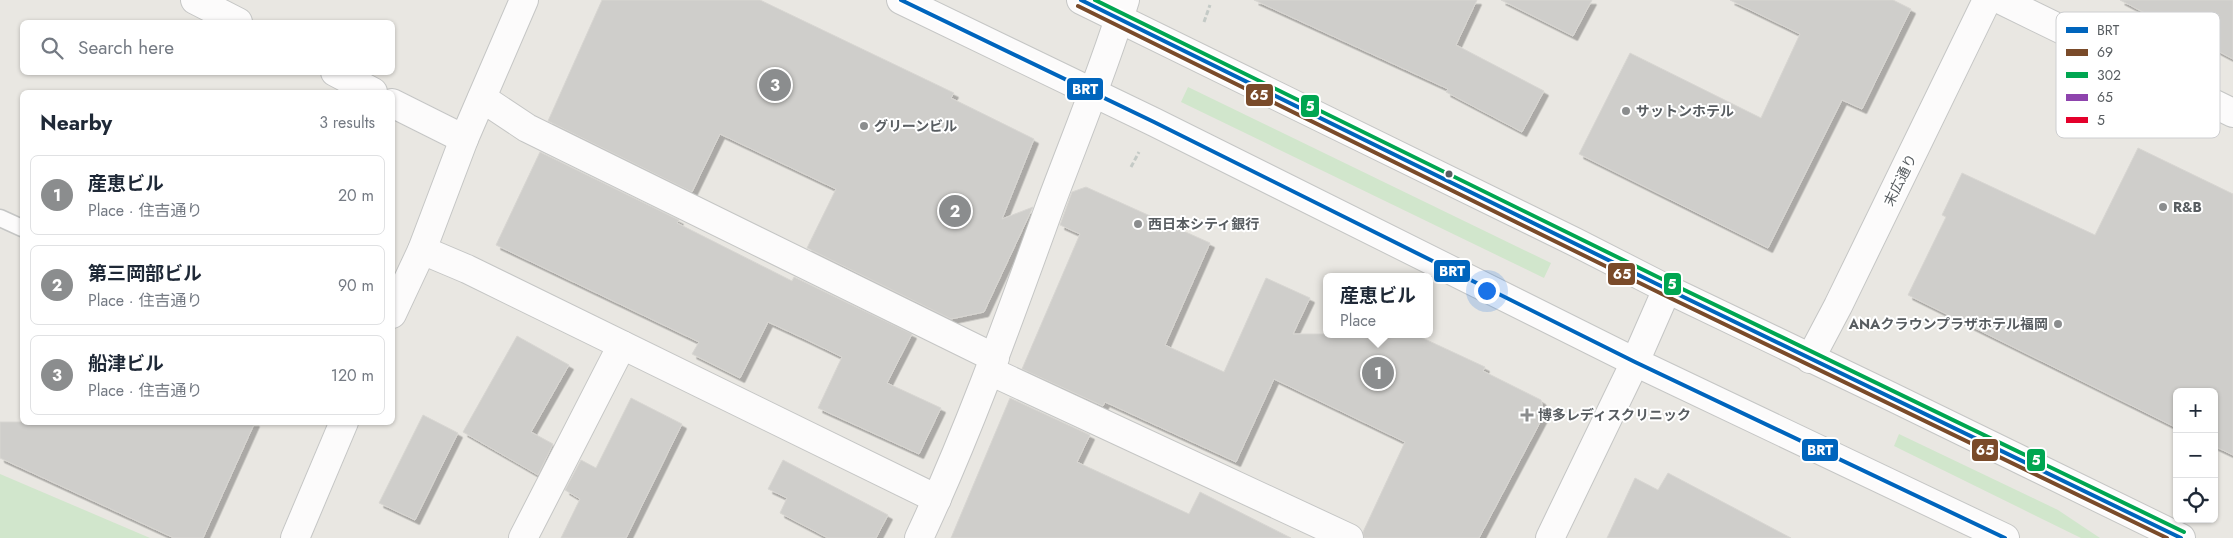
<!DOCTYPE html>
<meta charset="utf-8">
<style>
:root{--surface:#fff;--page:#f6f6f7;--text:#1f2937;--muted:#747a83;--line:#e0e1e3;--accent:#8b8d8e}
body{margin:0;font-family:Jost,"Noto Sans JP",sans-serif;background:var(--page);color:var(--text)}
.controls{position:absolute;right:15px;bottom:15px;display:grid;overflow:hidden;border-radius:8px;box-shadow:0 1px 4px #0004}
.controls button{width:45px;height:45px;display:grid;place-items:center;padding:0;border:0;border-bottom:1px solid var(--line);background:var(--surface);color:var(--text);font:25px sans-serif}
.you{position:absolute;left:1486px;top:290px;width:18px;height:18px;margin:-12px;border:4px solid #fff;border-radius:50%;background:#1a73e8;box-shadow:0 0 0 8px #1a73e833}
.badge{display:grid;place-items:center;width:32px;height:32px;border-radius:50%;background:var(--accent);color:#fff;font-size:16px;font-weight:700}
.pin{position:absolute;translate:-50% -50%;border:2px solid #fff;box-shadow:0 1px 5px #0006}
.popup{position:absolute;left:1323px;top:273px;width:110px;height:65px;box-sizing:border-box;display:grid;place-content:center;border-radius:8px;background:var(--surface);filter:drop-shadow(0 1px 4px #0005);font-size:16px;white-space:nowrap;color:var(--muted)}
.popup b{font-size:19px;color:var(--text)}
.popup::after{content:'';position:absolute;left:50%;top:100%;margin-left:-10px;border:10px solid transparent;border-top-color:var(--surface)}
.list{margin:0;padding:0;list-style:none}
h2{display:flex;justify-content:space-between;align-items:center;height:65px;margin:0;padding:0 20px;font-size:21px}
h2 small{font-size:16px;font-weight:400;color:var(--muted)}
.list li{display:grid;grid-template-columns:32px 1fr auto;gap:15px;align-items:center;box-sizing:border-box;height:80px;margin:0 10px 10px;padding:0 10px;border:1px solid var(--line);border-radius:8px}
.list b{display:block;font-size:19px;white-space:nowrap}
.list p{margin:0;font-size:16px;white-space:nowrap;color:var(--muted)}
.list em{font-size:16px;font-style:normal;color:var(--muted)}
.icon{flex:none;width:28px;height:28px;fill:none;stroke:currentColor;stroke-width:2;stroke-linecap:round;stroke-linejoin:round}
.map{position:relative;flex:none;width:2233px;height:538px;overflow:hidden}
.search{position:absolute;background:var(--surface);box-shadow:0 1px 4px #0004;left:20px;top:20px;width:375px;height:55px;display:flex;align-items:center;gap:12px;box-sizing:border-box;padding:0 18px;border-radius:8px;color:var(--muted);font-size:19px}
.panel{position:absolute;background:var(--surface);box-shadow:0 1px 4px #0004;left:20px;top:90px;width:375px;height:335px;border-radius:8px}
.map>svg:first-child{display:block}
.green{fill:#d1e6cc}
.building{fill:#cfcecb;stroke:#d8d6d2;filter:url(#shadow)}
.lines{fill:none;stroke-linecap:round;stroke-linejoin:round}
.service-casing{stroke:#c5c6c5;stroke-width:19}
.minor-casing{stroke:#c5c6c5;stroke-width:30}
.tertiary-casing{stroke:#c5c6c5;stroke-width:30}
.path{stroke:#c4cac6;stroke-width:3;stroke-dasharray:5 2.5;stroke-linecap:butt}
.service{stroke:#fcfbfb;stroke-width:16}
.minor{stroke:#fcfbfb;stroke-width:28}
.tertiary{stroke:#fcfbfb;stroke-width:28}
.bus-1-casing{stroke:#fff;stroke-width:8}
.bus-2-casing{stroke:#fff;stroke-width:8}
.bus-3-casing{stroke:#fff;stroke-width:8}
.bus-1{stroke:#0065bd;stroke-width:4}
.bus-2{stroke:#7a4b2a;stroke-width:4}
.bus-3{stroke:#00a651;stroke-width:4}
.poi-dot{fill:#8b8d8e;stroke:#fff;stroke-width:2}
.bus-dot{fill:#585d61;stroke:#fff;stroke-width:2}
.labels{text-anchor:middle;stroke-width:4;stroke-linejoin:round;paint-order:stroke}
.poi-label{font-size:14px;font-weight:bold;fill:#585d61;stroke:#fff;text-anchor:start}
.street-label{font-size:14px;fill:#585d61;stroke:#fff}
.key{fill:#fff;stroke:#cdced0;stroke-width:1}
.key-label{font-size:14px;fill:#585d61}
.line-badge{stroke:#fff;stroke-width:2}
.badge-label{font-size:14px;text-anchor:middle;font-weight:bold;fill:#fff}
</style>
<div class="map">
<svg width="2233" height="538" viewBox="0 0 2233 538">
<defs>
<filter id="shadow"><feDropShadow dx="4.5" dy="4.5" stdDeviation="0" flood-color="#0004"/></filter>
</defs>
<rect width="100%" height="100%" fill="#e9e7e2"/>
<g class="green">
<polygon points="1188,87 1551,263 1544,278 1181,102"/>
<polygon points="1899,434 2058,510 2100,538 2081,538 1894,446"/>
<polygon points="0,474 150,538 0,538"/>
</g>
<g class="building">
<polygon points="602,0 760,0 954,93 951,98 1034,139 1002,219 1033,207 984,312 951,319 807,248 836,189 720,134 692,192 548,121"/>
<polygon points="1254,0 1477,0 1456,45 1544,91 1522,132 1446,92 1448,89"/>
<polygon points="1501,0 1592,0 1573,36"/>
<polygon points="1730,0 1893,0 1911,9 1862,109 1842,100 1768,248 1579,154 1630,53 1761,118 1800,34"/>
<polygon points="2120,0 2233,0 2233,59"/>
<polygon points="2138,148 2233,194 2233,455 2214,446 2214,392 2177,392 2177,428 1908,295 1946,217 1942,215 1962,173 2095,235"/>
<polygon points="540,152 679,220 677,223 792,281 794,277 912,334 887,383 941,408 919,454 818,408 842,357 807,340 768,322 740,378 692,354 699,342 496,245"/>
<polygon points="1086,187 1210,243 1165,345 1224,372 1266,278 1310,298 1293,334 1414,334 1485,367 1483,371 1541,400 1544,415 1479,538 1364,538 1363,532 1405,442 1274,379 1236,462 1105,402 1103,406 1022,369 1080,234 1060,225 1072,192"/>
<polygon points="517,336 569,365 531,432 553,444 538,475 463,432"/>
<polygon points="631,398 682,424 626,538 561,538 580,499 565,490 581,460 596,468"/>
<polygon points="1010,398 1090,435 1077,462 1189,514 1200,492 1291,538 951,538"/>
<polygon points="423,415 458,433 415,520 379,503"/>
<polygon points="0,422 255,422 203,538 174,538 0,458"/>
<polygon points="783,460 888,515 876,538 828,538 780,513 787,498 768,489"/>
<polygon points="1668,473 1791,538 1607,538 1635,478 1658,490"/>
</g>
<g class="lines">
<defs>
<polyline id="service" points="0,218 22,228"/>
<g id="minor">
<polyline points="195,0 238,22"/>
<polyline points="2001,0 2233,113"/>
<polyline points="335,72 373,92"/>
<polyline points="482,98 527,128 995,358"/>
<polyline points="392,103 464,139"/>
<polyline points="523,538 622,345"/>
</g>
<g id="tertiary">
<polyline points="901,0 1154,122 1635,362 2005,538"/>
<polyline points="1081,0 1575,242 1667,289 1890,396 2181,538"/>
<polyline points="422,250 467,269 937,499"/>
<polyline points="392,314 422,250 464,139 524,0"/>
<polyline points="1810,359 1838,306 1987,0"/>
<polyline points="990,371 1349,538"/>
<polyline points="295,538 344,422"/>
<path d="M919,538C970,429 1010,316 1051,203C1076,136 1104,69 1125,0"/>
<polyline points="1550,538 1635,362 1667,289"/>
</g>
</defs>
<use href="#service" class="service-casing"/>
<use href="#minor" class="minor-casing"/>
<use href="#tertiary" class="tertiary-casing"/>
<g class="path">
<polyline points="1204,22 1210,5"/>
<polyline points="1131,167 1139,152"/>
</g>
<use href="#service" class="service"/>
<use href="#minor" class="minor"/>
<use href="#tertiary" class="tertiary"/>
<defs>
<g id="bus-1">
<polyline points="901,0 1154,122 1635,362 2005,538"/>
<polyline points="1081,0 1667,289 2181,538"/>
</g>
<polyline id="bus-2" points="1078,6 1664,295 2167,538"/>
<polyline id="bus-3" points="1095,0 1670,283 2184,532"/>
</defs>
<use href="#bus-1" class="bus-1-casing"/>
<use href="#bus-2" class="bus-2-casing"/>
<use href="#bus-3" class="bus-3-casing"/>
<use href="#bus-1" class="bus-1"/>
<use href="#bus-2" class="bus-2"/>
<use href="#bus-3" class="bus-3"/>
</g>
<g class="poi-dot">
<circle cx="1626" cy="111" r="5"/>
<circle cx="864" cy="126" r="5"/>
<circle cx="2163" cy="207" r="5"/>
<circle cx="1138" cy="224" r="5"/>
<circle cx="2058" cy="324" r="5"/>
<path d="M1524.5 407.5h5v5h5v5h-5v5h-5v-5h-5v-5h5z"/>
</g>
<circle class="bus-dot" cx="1449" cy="174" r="4.5"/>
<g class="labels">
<g class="poi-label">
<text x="1636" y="116">サットンホテル</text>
<text x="874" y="131">グリーンビル</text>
<text x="2173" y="212">R&amp;B</text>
<text x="1148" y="229">西日本シティ銀行</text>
<text x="2048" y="329" text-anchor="end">ANAクラウンプラザホテル福岡</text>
<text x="1538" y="420">博多レディスクリニック</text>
</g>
<g class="street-label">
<text transform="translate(1900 180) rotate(-64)" y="5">末広通り</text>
</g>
</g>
<rect x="2056" y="12" width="164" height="126" rx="8" class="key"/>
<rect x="2066" y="27" width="22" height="6" fill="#0065bd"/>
<rect x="2066" y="49" width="22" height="7" fill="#7a4b2a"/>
<rect x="2066" y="72" width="22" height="6" fill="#00a651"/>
<rect x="2066" y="94" width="22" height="7" fill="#8e44ad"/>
<rect x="2066" y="117" width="22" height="6" fill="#e4002b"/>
<g class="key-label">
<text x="2097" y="35">BRT</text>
<text x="2097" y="57">69</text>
<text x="2097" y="80">302</text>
<text x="2097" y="102">65</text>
<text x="2097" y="125">5</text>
</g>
<g class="line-badge">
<rect x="1066" y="77" width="38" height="24" rx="5" fill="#0065bd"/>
<rect x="1245" y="83" width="29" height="24" rx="5" fill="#7a4b2a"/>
<rect x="1300" y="94" width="20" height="24" rx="5" fill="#00a651"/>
<rect x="1433" y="259" width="38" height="24" rx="5" fill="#0065bd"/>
<rect x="1607" y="262" width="29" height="24" rx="5" fill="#7a4b2a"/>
<rect x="1663" y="272" width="19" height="24" rx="5" fill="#00a651"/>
<rect x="1801" y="438" width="38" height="24" rx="5" fill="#0065bd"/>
<rect x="1971" y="438" width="28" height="24" rx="5" fill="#7a4b2a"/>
<rect x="2026" y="448" width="20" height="24" rx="5" fill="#00a651"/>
</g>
<g class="badge-label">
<text x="1085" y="94">BRT</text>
<text x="1259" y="100">65</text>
<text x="1310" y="111">5</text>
<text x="1452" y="276">BRT</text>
<text x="1622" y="279">65</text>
<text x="1672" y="289">5</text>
<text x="1820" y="455">BRT</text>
<text x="1985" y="455">65</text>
<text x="2036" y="465">5</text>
</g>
</svg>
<div class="controls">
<button>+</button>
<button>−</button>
<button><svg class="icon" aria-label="locate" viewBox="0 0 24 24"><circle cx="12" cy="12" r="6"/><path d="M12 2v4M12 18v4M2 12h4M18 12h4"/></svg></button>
</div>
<div class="you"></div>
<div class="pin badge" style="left:1378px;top:373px">1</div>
<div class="popup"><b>産恵ビル</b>Place</div>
<div class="pin badge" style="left:955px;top:211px">2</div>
<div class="pin badge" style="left:775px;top:85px">3</div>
<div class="search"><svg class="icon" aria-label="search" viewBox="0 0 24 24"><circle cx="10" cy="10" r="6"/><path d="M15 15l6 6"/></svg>Search here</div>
<section class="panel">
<h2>Nearby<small>3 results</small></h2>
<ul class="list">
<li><span class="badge">1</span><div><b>産恵ビル</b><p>Place · 住吉通り</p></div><em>20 m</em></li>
<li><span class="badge">2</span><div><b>第三岡部ビル</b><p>Place · 住吉通り</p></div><em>90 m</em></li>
<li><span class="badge">3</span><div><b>船津ビル</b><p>Place · 住吉通り</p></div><em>120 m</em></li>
</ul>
</section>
</div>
